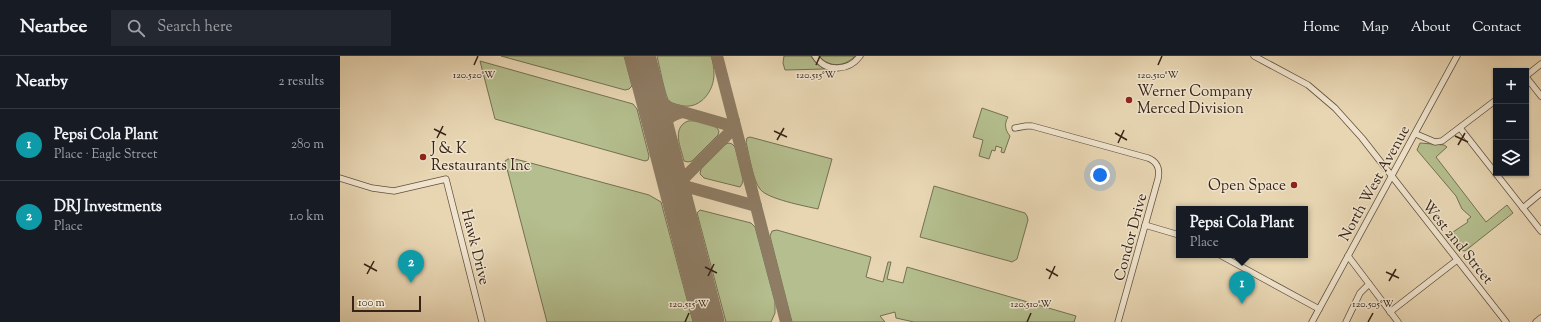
<!DOCTYPE html>
<meta charset="utf-8">
<style>
:root{--surface:#171b24;--page:#242831;--text:#f1f3f6;--muted:#9ea1a6;--line:#363941;--accent:#2563eb}
body{margin:0;font-family:"Sorts Mill Goudy",serif;background:var(--page);color:var(--text)}
.controls{position:absolute;right:12px;top:12px;display:grid;overflow:hidden;border-radius:0px;box-shadow:0 1px 3px #0004}
.controls button{width:36px;height:36px;display:grid;place-items:center;padding:0;border:0;border-bottom:1px solid var(--line);background:var(--surface);color:var(--text);font:20px sans-serif}
.scale{position:absolute;left:12px;bottom:10px;width:69px;box-sizing:border-box;padding-left:4px;border:2px solid #352316;border-top:0;font-size:11px;line-height:14px;white-space:nowrap;color:#352316;-webkit-text-stroke:3px #f0e4ce;paint-order:stroke}
.you{position:absolute;left:760px;top:119px;width:14px;height:14px;margin:-10px;border:3px solid #fff;border-radius:50%;background:#1a73e8;box-shadow:0 0 0 6px #1a73e833}
.badge{display:grid;place-items:center;width:26px;height:26px;border-radius:50%;background:var(--accent);color:#fff;font-size:13px;font-weight:700}
.pin{position:absolute;translate:-50% -33px;filter:drop-shadow(0 1px 2px #0008)}
.pin::after{content:'';position:absolute;top:21px;width:14px;height:12px;background:inherit;clip-path:polygon(0 0,100% 0,50% 100%)}
.popup{position:absolute;left:836px;top:150px;width:132px;height:52px;box-sizing:border-box;display:grid;place-content:center;border-radius:0px;background:var(--surface);filter:drop-shadow(0 1px 3px #0005);font-size:13px;white-space:nowrap;color:var(--muted)}
.popup b{font-size:15px;color:var(--text)}
.popup::after{content:'';position:absolute;left:50%;top:100%;margin-left:-8px;border:8px solid transparent;border-top-color:var(--surface)}
.list{margin:0;padding:0;list-style:none}
h2{display:flex;justify-content:space-between;align-items:center;height:52px;margin:0;padding:0 16px;font-size:17px}
h2 small{font-size:13px;font-weight:400;color:var(--muted)}
.list li{display:grid;grid-template-columns:26px 1fr auto;gap:12px;align-items:center;box-sizing:border-box;height:72px;padding:0 16px;border-top:1px solid var(--line)}
.list b{display:block;font-size:15px;white-space:nowrap}
.list p{margin:0;font-size:13px;white-space:nowrap;color:var(--muted)}
.list em{font-size:13px;font-style:normal;color:var(--muted)}
.icon{flex:none;width:22px;height:22px;fill:none;stroke:currentColor;stroke-width:2;stroke-linecap:round;stroke-linejoin:round}
.map{position:relative;flex:none;width:1201px;height:266px;overflow:hidden}
header{display:flex;align-items:center;gap:24px;box-sizing:border-box;height:56px;padding:0 20px;background:var(--surface);border-bottom:1px solid var(--line)}
header strong{font-size:19px}
nav{display:flex;gap:22px;margin-inline-start:auto;font-size:14px}
.search{width:280px;height:36px;background:var(--page);display:flex;align-items:center;gap:10px;box-sizing:border-box;padding:0 14px;border-radius:0px;color:var(--muted);font-size:15px}
main{display:flex}
aside{flex:1;background:var(--surface)}
.map>svg:first-child{display:block}
.green{fill:#b4be8e;stroke:#747052}
.lines{fill:none;stroke-linecap:round;stroke-linejoin:round}
.taxiway{stroke:#8e7c64;stroke-width:12}
.runway{stroke:#8e7c64;stroke-width:31}
.minor-casing{stroke:#62503d;stroke-width:7}
.minor{stroke:#f0e4ce;stroke-width:5.5}
.ticks{fill:none;stroke:#352316;stroke-width:1.5}
.poi-dot{fill:#8f2418;stroke:#f0e4ce;stroke-width:1.5}
.labels{text-anchor:middle;stroke-width:3;stroke-linejoin:round;paint-order:stroke}
.poi-label{font-size:15px;fill:#352316;stroke:#f0e4ce;text-anchor:start}
.street-label{font-size:15px;fill:#352316;stroke:#f0e4ce}
.ticks-label{font-size:10px;text-anchor:middle;fill:#352316;stroke:#f0e4ce;stroke-width:3;stroke-linejoin:round;paint-order:stroke}
</style>
<header>
<strong>Nearbee</strong>
<div class="search"><svg class="icon" aria-label="search" viewBox="0 0 24 24"><circle cx="10" cy="10" r="6"/><path d="M15 15l6 6"/></svg>Search here</div>
<nav><a>Home</a><a>Map</a><a>About</a><a>Contact</a></nav>
</header>
<main>
<aside>
<h2>Nearby<small>2 results</small></h2>
<ul class="list">
<li><span class="badge" style="background:#0f9aa8">1</span><div><b>Pepsi Cola Plant</b><p>Place · Eagle Street</p></div><em>280 m</em></li>
<li><span class="badge" style="background:#0f9aa8">2</span><div><b>DRJ Investments</b><p>Place</p></div><em>1.0 km</em></li>
</ul>
</aside>
<div class="map">
<svg width="1201" height="266" viewBox="0 0 1201 266">
<rect width="100%" height="100%" fill="#e8d6b3"/>
<filter id="stains"><feTurbulence type="fractalNoise" baseFrequency=".005" numOctaves="4"/><feColorMatrix values="0 0 0 0 .2 0 0 0 0 .09 0 0 0 0 .02 0 0 0 .5 -.17"/></filter>
<radialGradient id="worn" r=".72"><stop offset=".6" stop-color="#630" stop-opacity="0"/><stop offset="1" stop-color="#630" stop-opacity=".3"/></radialGradient>
<g class="green">
<polygon points="161,0 284,0 292,30 289,33 285,34"/>
<path d="M317,0H371C373,6 374,12 374,18C374,35 361,52 344,50C339,49 333,48 329,45C325,40 319,8 317,0Z"/>
<polygon points="444,0 471,0 477,8 485,13 445,14 443,7"/>
<path d="M479,0H515C505,11 489,12 479,0Z"/>
<polygon points="140,5 293,48 297,53 309,100 308,104 305,105 155,63"/>
<path d="M642,52L668,61C664,68 665,74 670,80L664,97L661,96L662,92L656,90L655,95L652,94L649,103L639,100L643,84L633,81Z"/>
<path d="M348,65C356,64 376,67 379,75L378,79L352,105L348,106L344,105C341,92 331,72 348,65Z"/>
<path d="M410,81L492,103L478,153C465,150 427,143 420,133C413,125 409,98 406,86L407,82Z"/>
<polygon points="389,87 392,88 395,91 403,124 402,128 400,131 364,122 360,118 361,113 386,88"/>
<polygon points="1080,87 1104,89 1107,91 1096,101 1146,166 1167,149 1173,157 1125,195 1119,194 1107,180 1128,166 1127,164 1131,161 1122,153 1116,140 1077,94"/>
<polygon points="168,103 175,103 187,106 309,139 321,146 353,266 207,266 165,105"/>
<polygon points="594,130 685,157 687,160 688,164 677,203 672,206 669,205 580,181"/>
<polygon points="360,154 411,167 415,171 435,246 435,257 431,266 386,266 357,157"/>
<polygon points="437,174 531,201 526,221 543,226 548,206 551,206 547,223 563,227 567,211 736,260 734,266 574,266 556,262 555,256 540,260 545,266 452,266 430,180 432,175"/>
</g>
<g class="lines">
<g class="taxiway">
<polyline points="377,0 446,266"/>
<polyline points="307,23 316,41 329,52 395,71"/>
<path d="M322,82C321,67 328,60 342,56"/>
<polyline points="328,106 336,122 348,131 416,150"/>
<polyline points="340,152 339,136 343,123 391,75 394,65"/>
</g>
<polyline class="runway" points="300,0 369,266"/>
<defs>
<g id="minor">
<path d="M475,0C486,17 509,15 520,0"/>
<polyline points="914,0 968,29 995,52 1022,82 1166,266"/>
<polyline points="1186,20 1201,8"/>
<polyline points="1186,21 1201,40"/>
<path d="M675,72L686,70H692L808,102C818,106 820,113 818,123L778,266"/>
<polyline points="1120,72 1201,175"/>
<polyline points="1076,78 1095,86 1102,85 1156,44"/>
<polyline points="0,122 32,132 54,135 106,123 142,266"/>
<polyline points="1183,152 1201,137"/>
<polyline points="805,169 839,179"/>
<polyline points="880,199 979,253"/>
<polyline points="1008,200 1058,266"/>
<polyline points="1050,256 1117,204"/>
<polyline points="972,266 1117,0"/>
<polyline points="1006,266 1020,237 1029,228"/>
<polyline points="1196,266 1201,262"/>
</g>
</defs>
<use href="#minor" class="minor-casing"/>
<use href="#minor" class="minor"/>
</g>
<path class="ticks" d="M134,9L138,0M476,9L480,0M818,9L822,0M94,73L106,79M434,75L447,81M775,77L787,84M1115,80L1128,86M97,82L103,70M437,84L444,72M778,87L784,74M1118,89L1125,77M24,208L37,215M365,211L377,217M706,213L718,220M1046,216L1059,222M27,218L34,205M368,220L374,208M709,223L715,210M1049,225L1056,213M345,266L349,257M687,266L691,257M1028,266L1033,257"/>
<g class="poi-dot">
<circle cx="789" cy="44" r="4"/>
<circle cx="83" cy="101" r="4"/>
<circle cx="954" cy="129" r="4"/>
</g>
<g class="labels">
<g class="poi-label">
<text x="797" y="40">Werner Company<tspan x="797" dy="17">Merced Division</tspan></text>
<text x="91" y="97">J &amp; K<tspan x="91" dy="17">Restaurants Inc</tspan></text>
<text x="946" y="134" text-anchor="end">Open Space</text>
</g>
<g class="street-label">
<text transform="translate(1034 127) rotate(-61)" y="5">North West Avenue</text>
<text transform="translate(790 181) rotate(-75)" y="5">Condor Drive</text>
<text transform="translate(1118 186) rotate(51)" y="5">West 2nd Street</text>
<text transform="translate(136 191) rotate(76)" y="5">Hawk Drive</text>
</g>
</g>
<g class="ticks-label">
<text x="134" y="22">120.520°W</text>
<text x="476" y="22">120.515°W</text>
<text x="818" y="22">120.510°W</text>
<text x="349" y="251">120.515°W</text>
<text x="691" y="251">120.510°W</text>
<text x="1033" y="251">120.505°W</text>
</g>
<rect width="100%" height="100%" filter="url(#stains)"/>
<rect width="100%" height="100%" fill="url(#worn)"/>
</svg>
<div class="controls">
<button>+</button>
<button>−</button>
<button><svg class="icon" aria-label="layers" viewBox="0 0 24 24"><path d="M12 4l9 5-9 5-9-5zM3 14l9 5 9-5"/></svg></button>
</div>
<div class="scale">100 m</div>
<div class="you"></div>
<div class="pin badge" style="left:902px;top:248px;background:#0f9aa8">1</div>
<div class="popup"><b>Pepsi Cola Plant</b>Place</div>
<div class="pin badge" style="left:71px;top:227px;background:#0f9aa8">2</div>
</div>
</main>
